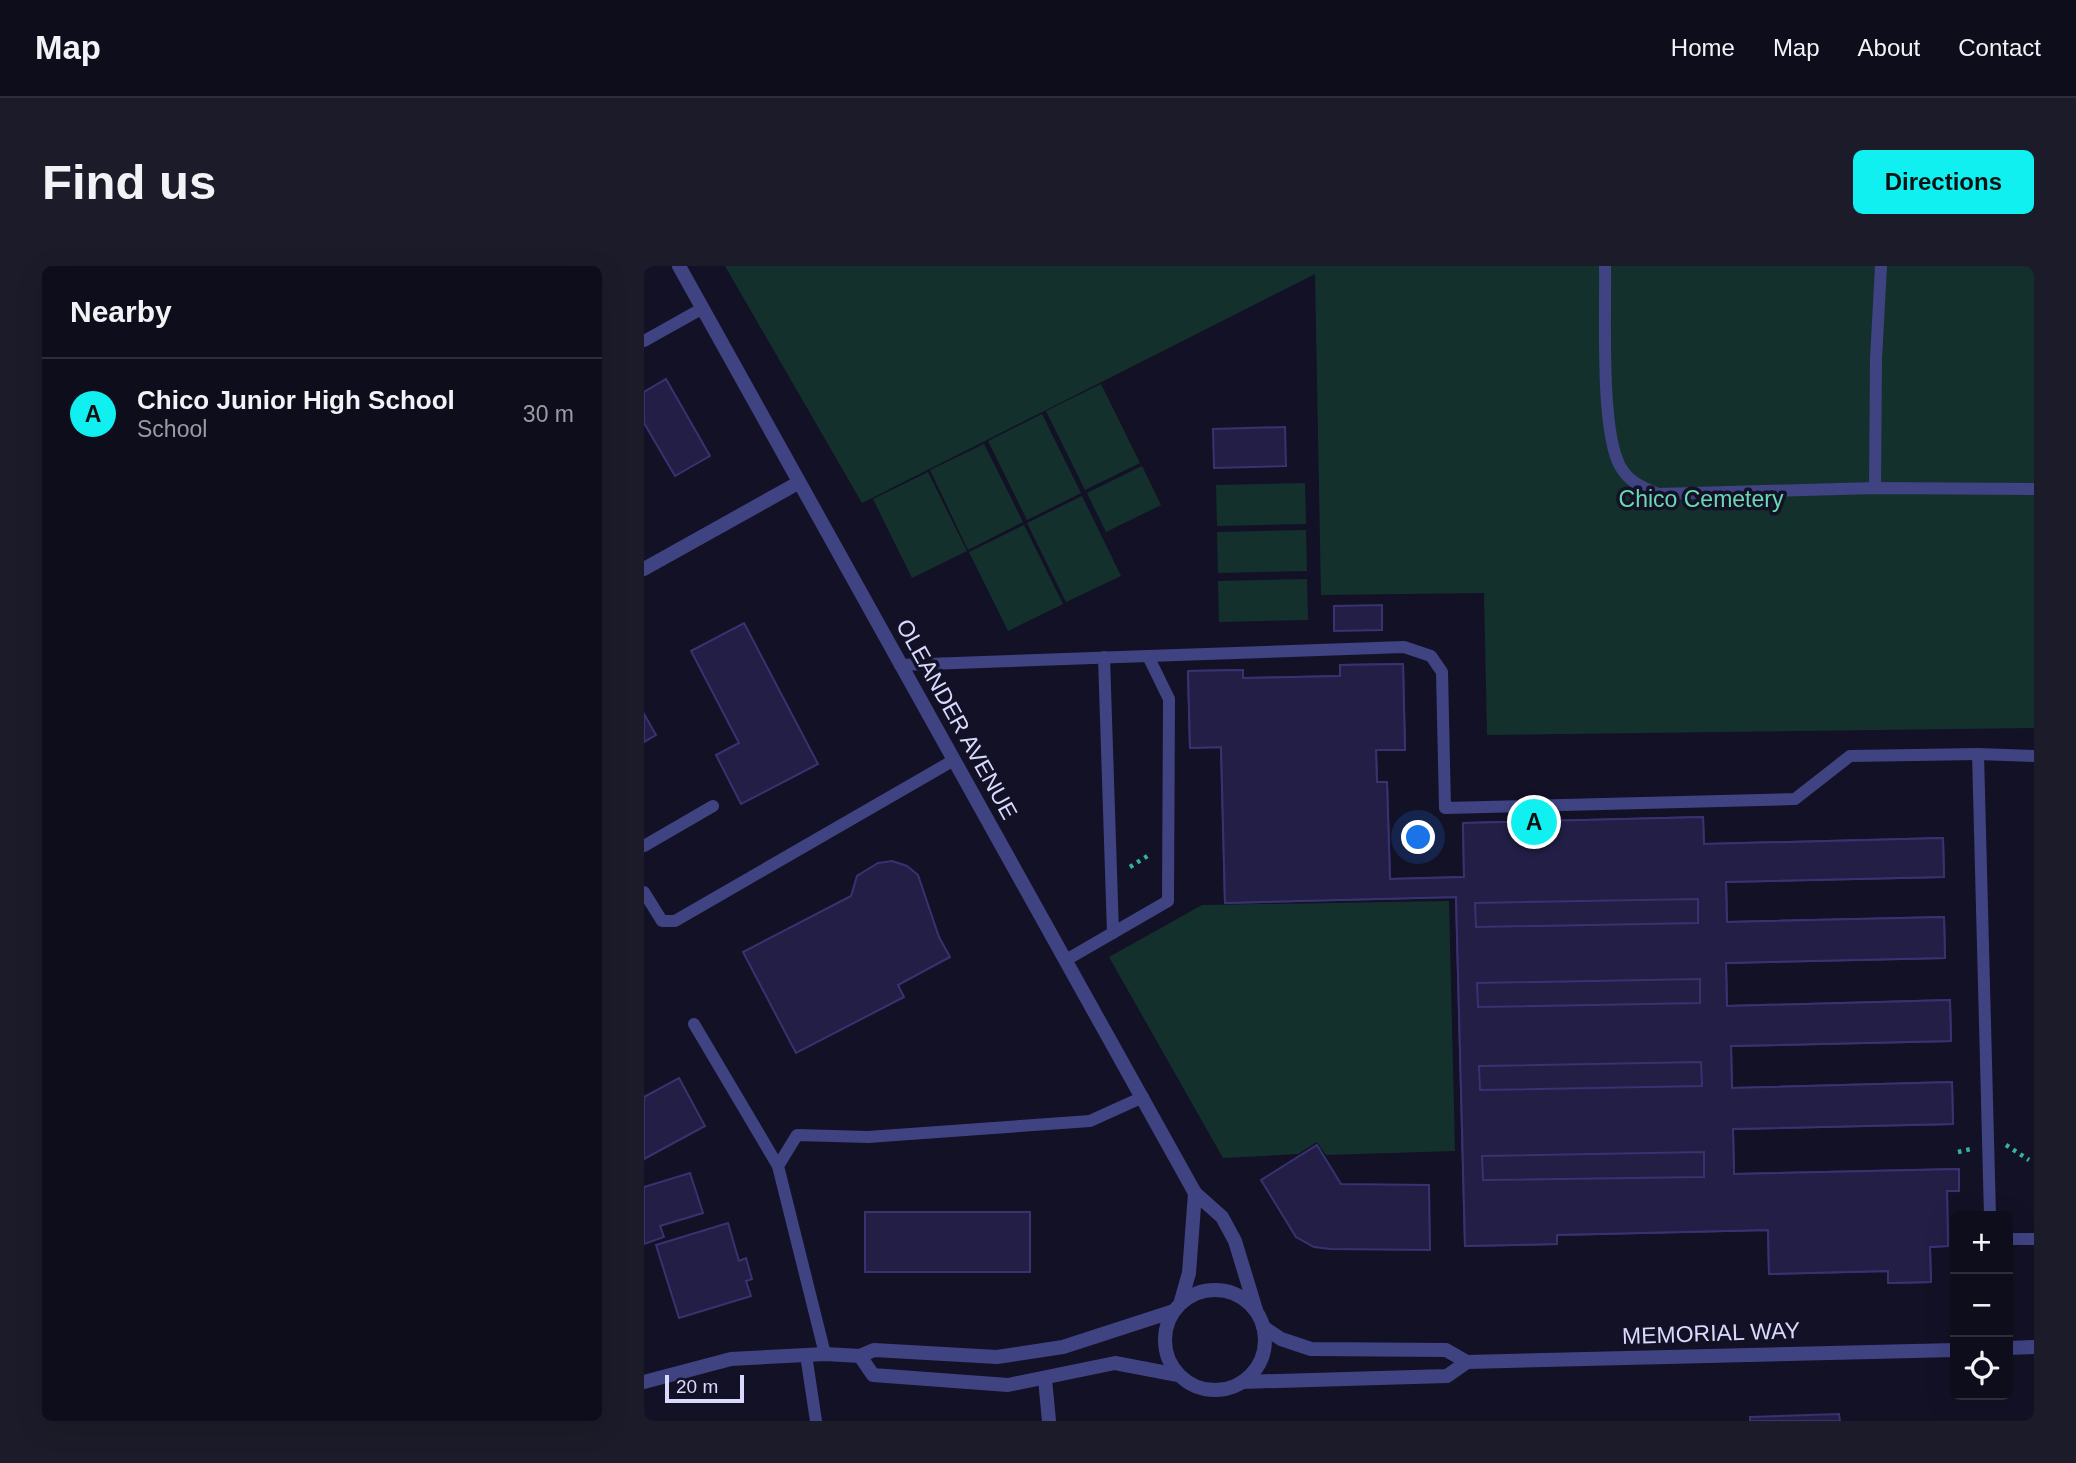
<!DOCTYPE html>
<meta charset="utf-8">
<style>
:root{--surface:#0e0d1c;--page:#1c1b29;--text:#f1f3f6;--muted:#9b9ca3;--line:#2e2d3b;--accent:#11f0f0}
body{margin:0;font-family:Helvetica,sans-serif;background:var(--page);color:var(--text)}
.controls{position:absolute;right:21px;bottom:21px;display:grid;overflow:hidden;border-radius:10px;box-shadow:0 7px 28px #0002}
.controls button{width:63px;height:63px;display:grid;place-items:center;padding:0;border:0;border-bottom:2px solid var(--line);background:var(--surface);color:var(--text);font:35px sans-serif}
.scale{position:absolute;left:21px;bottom:18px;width:79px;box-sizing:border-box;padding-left:7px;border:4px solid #d9d9fd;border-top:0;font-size:19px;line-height:24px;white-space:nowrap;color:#d9d9fd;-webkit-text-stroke:5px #131126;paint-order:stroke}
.you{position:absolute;left:775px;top:572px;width:24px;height:24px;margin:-18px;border:5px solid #fff;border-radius:50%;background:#1a73e8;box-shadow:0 0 0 10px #1a73e833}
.badge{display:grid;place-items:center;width:46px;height:46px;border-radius:50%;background:var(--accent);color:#111;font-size:23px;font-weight:700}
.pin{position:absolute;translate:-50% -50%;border:4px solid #fff;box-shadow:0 2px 7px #0006}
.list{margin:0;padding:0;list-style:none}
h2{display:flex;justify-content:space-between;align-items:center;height:91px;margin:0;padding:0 28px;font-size:30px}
h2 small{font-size:23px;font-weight:400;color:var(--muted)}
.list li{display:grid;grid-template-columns:46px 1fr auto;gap:21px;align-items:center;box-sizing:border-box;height:112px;padding:0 28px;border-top:2px solid var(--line)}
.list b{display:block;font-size:26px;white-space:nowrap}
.list p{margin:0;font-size:23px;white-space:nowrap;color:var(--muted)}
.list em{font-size:23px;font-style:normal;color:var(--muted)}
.icon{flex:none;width:38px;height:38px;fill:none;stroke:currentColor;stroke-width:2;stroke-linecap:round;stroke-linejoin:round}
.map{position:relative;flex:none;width:1390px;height:1155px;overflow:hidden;border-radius:10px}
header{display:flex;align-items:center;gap:42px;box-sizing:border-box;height:98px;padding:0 35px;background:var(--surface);border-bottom:2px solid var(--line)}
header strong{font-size:33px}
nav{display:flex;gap:38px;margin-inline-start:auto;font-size:24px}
.intro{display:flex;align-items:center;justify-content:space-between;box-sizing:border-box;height:168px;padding:0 42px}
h1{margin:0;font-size:49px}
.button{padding:18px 32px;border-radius:10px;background:var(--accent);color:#111;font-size:24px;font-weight:700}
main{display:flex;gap:42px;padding:0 42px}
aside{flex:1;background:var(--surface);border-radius:10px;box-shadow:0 7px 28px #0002}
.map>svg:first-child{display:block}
.green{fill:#14302c}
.building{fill:#221e46;stroke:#383270;stroke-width:2;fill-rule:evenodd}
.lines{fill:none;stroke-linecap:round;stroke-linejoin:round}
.path{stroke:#37b29e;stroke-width:4.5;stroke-dasharray:3.5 5;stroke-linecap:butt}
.lane{stroke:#3f4382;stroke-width:12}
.street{stroke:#3f4382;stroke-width:14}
.labels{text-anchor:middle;stroke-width:7;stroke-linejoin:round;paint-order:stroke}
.park-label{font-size:23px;fill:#68d9b2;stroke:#131126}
.street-label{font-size:23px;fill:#d9d9fd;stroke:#131126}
</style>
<header>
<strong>Map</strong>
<nav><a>Home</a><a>Map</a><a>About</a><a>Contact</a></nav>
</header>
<div class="intro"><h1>Find us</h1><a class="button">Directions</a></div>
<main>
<aside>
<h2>Nearby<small></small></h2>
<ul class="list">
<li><span class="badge">A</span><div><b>Chico Junior High School</b><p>School</p></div><em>30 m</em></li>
</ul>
</aside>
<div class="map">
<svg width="1390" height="1155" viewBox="0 0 1390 1155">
<rect width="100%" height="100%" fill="#131126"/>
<g class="green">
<polygon points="81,0 1390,0 1390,462 843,469 840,327 677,329 671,8 218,237"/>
<polygon points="457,118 496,197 441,224 402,145"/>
<polygon points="398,148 437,227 383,254 344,175"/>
<polygon points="340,178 379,256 324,284 286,204"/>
<polygon points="498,200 517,239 462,266 443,227"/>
<polygon points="284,206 323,285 268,312 229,233"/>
<polygon points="661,217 662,258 573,260 572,219"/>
<polygon points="438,230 477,310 422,336 383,257"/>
<polygon points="380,259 419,338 364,365 325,286"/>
<polygon points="662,264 663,305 574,307 573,266"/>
<polygon points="663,313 664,354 575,356 574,315"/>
<polygon points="805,635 811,885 682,889 673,876 654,888 579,892 465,691 558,639"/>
</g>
<g class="building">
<polygon points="22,113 66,190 31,210 0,157 0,126"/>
<polygon points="641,161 642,200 570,202 569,163"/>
<polygon points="738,339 738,364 690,365 690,340"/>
<polygon points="100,357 174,498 97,538 72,489 95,477 47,385"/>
<path d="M759,398L761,484H732L733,516H743L746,613L820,611L819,557L1059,551L1060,578L1299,572L1300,611L1082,616L1083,656L1300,651L1301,692L1082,697L1083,740L1306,734L1307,775L1087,780L1088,822L1308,816L1309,858L1089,863L1090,908L1315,903V925H1303L1304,980L1286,981L1287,1016L1244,1017V1005L1125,1008L1124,964L913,969V978L821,980L812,631L581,637L577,481L546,482L544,405L599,404V412L696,410V399ZM708,468L709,523L599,525L598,471Z"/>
<path d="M759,398L761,484H732L733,516H743L746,613L820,611L819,557L1059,551L1060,578L1299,572L1300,611L1082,616L1083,656L1300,651L1301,692L1082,697L1083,740L1306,734L1307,775L1087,780L1088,822L1308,816L1309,858L1089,863L1090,908L1315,903V925H1303L1304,980L1286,981L1287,1016L1244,1017V1005L1125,1008L1124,964L913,969V978L821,980L812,631L581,637L577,481L546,482L544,405L599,404V412L696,410V399ZM1054,633V657L832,661L831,637ZM1056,713V737L834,741L833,717ZM1057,796L1058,820L836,824L835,800ZM1060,886V911L839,914L838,890Z"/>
<polygon points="0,448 12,469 0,476"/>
<polygon points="248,595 263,600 274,609 295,671 306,691 254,719 260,731 152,787 99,686 207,630 213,610 234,597"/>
<polygon points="35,812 61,860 0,893 0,831"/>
<polygon points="673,879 697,918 785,919 786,984 687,983 670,981 652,971 617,914"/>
<polygon points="46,907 59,947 16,960 20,971 0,978 0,921"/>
<rect x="221" y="946" width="165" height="60"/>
<polygon points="84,957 95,995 102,992 108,1013 102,1015 107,1030 35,1052 12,979"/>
<polygon points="1195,1148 1196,1155 1106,1155 1106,1151"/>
</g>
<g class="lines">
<g class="path">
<polyline points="486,601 505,589"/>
<polyline points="1362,879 1385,894"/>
<polyline points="1314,886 1327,883"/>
</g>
<g class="lane">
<path d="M961,0C962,47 956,163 976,200C985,216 997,221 1014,228L1231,222L1390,223"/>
<polyline points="0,75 59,42"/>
<polyline points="1231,222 1232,93 1237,0"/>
<polyline points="504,390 760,381 787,390 798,406 801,542 1151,533 1206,490 1334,488"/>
<polyline points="460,391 469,667"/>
<polyline points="256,399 504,390 525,433 524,635 422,694"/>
<polyline points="0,580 69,540"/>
<polyline points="0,626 18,655 31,655 310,494"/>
<polyline points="50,758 134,900"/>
<polyline points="1346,950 1334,488 1390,490"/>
<polyline points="1364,973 1390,973"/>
<polyline points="181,1088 134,900 153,869 224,871 446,855 499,831"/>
<polyline points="162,1089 172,1155"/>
</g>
<g class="street">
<polyline points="35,0 551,927 578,951 591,975 612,1044"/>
<polyline points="0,303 154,217"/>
<circle cx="571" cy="1074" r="50"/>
<polyline points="537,1035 545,1007 551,927"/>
<polyline points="619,1061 637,1073 667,1083 802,1084 823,1096 1311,1084"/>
<polyline points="1364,1082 1390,1081"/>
<polyline points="216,1090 229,1109 364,1119 471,1097 534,1109"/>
<polyline points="401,1113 405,1155"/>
<polyline points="0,1116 87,1093 181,1088 216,1090 230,1084 353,1091 419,1081 530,1045"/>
<polyline points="598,1116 803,1110 823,1096"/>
</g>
</g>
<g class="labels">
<g class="park-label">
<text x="1057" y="241">Chico Cemetery</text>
</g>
<g class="street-label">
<text transform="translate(313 453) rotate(61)" y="8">OLEANDER AVENUE</text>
<text transform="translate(1067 1067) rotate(-2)" y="8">MEMORIAL WAY</text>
</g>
</g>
</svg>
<div class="controls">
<button>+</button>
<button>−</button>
<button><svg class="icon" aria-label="locate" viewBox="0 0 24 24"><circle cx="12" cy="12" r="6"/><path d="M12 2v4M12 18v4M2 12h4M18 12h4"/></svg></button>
</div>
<div class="scale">20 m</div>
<div class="you"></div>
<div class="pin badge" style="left:890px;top:556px">A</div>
</div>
</main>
